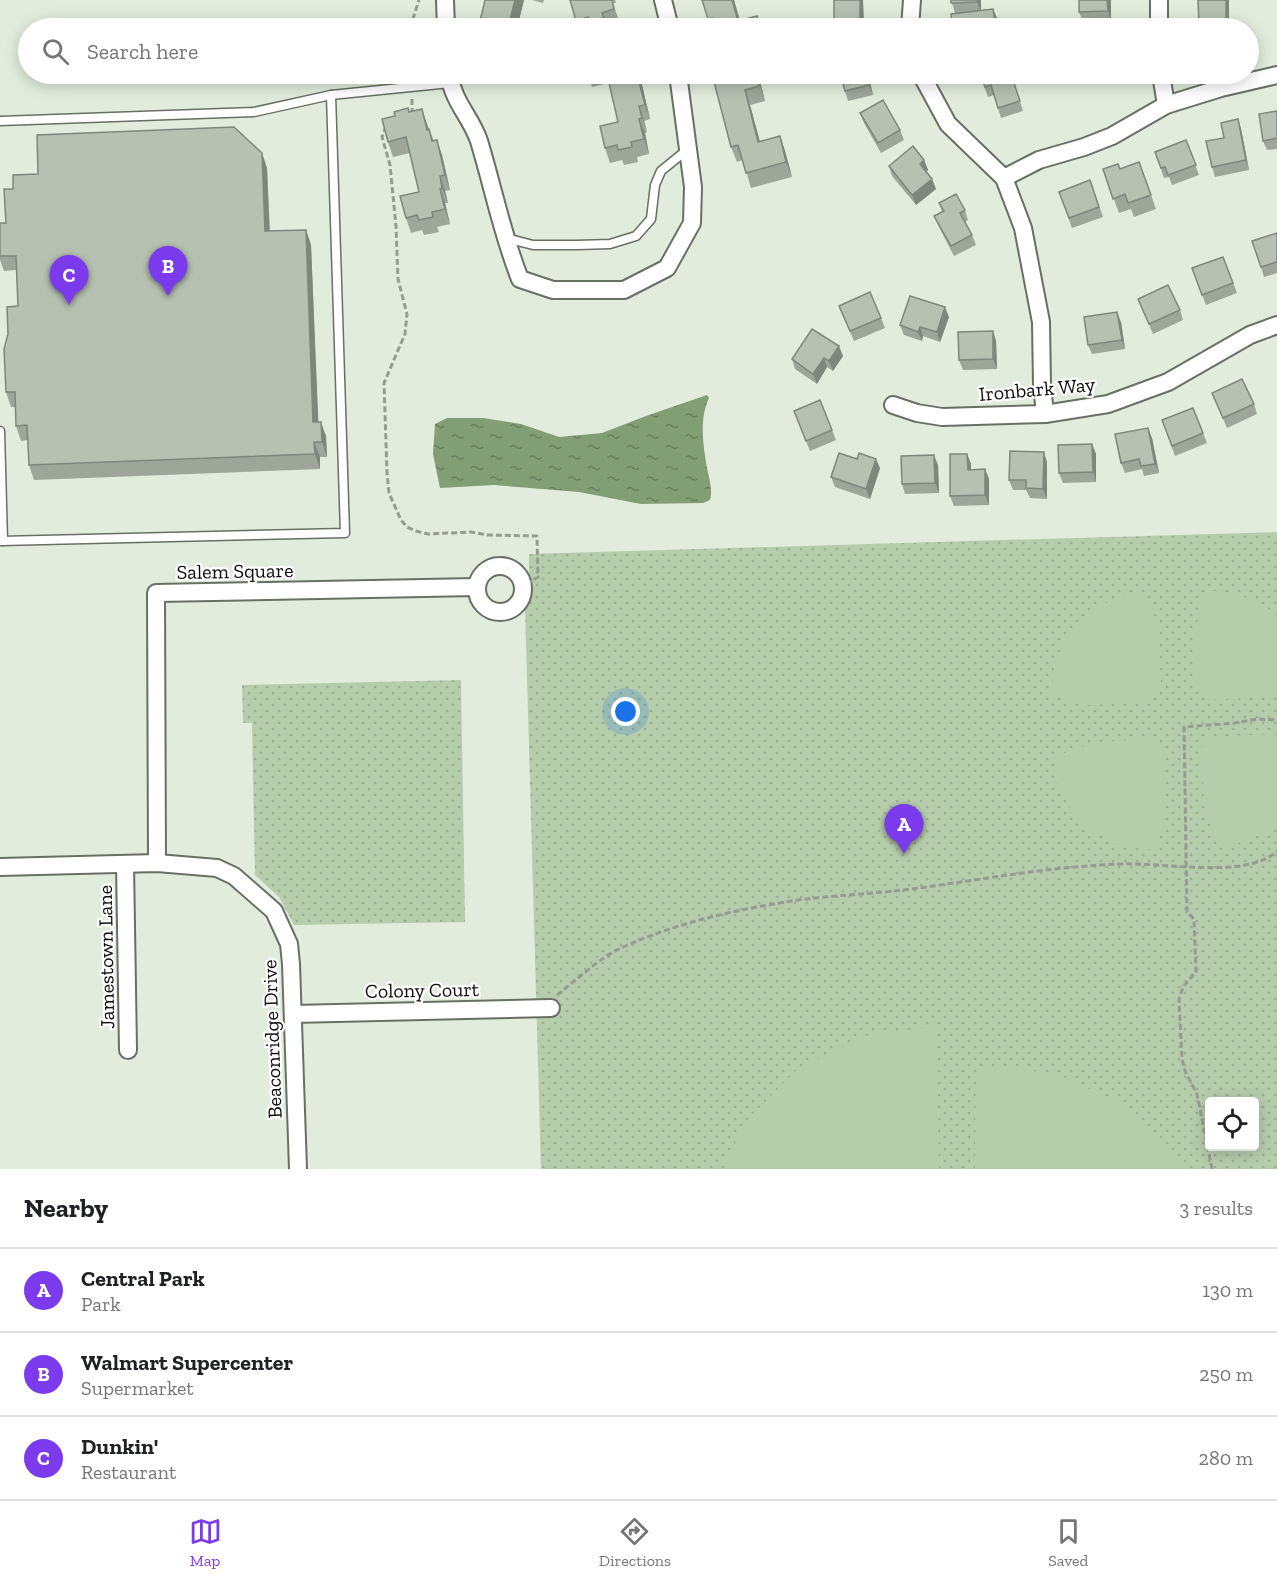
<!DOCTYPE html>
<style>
:root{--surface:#fff;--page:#f2f2f2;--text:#202124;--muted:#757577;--line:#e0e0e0;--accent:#7c3aed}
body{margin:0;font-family:"Zilla Slab",serif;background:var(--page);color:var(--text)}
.controls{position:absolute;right:18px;bottom:18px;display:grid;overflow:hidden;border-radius:6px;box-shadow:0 3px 15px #0003}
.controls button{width:54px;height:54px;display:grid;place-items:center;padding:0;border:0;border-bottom:2px solid var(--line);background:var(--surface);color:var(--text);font:30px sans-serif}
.you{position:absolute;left:626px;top:712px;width:21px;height:21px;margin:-15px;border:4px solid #fff;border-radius:50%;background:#1a73e8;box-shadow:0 0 0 9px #1a73e833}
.badge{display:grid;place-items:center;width:39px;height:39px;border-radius:50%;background:var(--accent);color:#fff;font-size:20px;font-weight:700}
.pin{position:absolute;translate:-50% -50px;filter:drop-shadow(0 2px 3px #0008)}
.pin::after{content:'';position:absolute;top:32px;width:21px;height:18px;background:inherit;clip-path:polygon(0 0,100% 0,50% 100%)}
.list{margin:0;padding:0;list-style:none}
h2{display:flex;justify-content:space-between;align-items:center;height:78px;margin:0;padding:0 24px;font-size:26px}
h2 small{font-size:20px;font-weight:400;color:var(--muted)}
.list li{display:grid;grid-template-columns:39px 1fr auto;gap:18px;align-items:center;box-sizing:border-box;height:84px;padding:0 24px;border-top:2px solid var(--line)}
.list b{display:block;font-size:22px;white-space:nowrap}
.list p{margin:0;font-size:20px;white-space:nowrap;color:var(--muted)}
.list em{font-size:20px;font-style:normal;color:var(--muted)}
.icon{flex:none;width:33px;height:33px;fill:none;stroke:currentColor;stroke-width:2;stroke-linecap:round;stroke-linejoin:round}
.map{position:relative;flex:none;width:1277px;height:1169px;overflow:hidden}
.search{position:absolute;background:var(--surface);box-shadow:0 3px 15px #0003;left:18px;right:18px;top:18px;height:66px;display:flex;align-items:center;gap:15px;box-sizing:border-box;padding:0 21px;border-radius:33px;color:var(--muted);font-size:22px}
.sheet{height:330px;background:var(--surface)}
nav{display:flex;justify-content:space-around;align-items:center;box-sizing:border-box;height:84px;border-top:2px solid var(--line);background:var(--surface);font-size:16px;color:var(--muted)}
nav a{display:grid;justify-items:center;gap:3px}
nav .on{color:var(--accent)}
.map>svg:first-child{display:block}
.park{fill:url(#park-dots);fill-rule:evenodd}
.garden{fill:#b6cdac}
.water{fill:url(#water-ripples)}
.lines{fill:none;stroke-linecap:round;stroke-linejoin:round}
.service-casing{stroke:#677063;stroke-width:11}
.minor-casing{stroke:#677063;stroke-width:20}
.path{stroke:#959d91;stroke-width:3;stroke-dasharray:6 3;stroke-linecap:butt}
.service{stroke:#fff;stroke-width:8}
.minor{stroke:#fff;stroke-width:16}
.wall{fill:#9da699}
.shaded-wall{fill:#7f877d}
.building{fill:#b6c1b2;stroke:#7f877d;stroke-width:1.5}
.labels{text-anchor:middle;stroke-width:4.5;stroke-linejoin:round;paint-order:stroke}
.street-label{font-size:20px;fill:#090c08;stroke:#fff}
</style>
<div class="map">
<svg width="1277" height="1169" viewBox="0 0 1277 1169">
<defs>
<pattern id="park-dots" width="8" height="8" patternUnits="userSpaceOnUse" patternTransform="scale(1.5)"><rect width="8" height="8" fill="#b6cdac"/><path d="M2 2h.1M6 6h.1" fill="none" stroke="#9baf92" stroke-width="1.8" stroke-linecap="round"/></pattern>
<pattern id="water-ripples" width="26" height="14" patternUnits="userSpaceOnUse" patternTransform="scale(1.5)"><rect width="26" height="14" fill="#819e74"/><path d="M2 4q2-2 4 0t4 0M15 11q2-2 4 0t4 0" fill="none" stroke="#687f5d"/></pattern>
</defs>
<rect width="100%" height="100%" fill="#e1ecdc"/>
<g class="park">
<path d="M1277,532V1169H541L525,607L529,599V554ZM1210,1102H1254V1146H1210Z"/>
<polygon points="461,680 465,922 294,925 279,897 255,875 252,723 243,723 242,685"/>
</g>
<g class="garden">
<path d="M1205,590C1234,593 1254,596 1277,616V694L1266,697L1206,700L1194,687L1195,629Z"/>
<polygon points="1146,592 1159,631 1161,688 1150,702 1090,705 1051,695 1054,664 1067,636 1088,613 1115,598"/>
<polygon points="1271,734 1277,736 1277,824 1249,841 1218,847 1204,807 1201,748 1211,737"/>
<polygon points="1155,739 1163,746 1166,811 1157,850 1126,847 1097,834 1074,814 1059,787 1053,757 1095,742"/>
<polygon points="937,1026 939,1169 723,1169 746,1121 797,1069 864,1036"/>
<polygon points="976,1066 1055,1073 1127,1106 1183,1160 1188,1169 975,1169"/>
</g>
<path class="water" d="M707,395L709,398C699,419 703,445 707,468C709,478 713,490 710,500L703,503L641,504L579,492L494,485L440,488L433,454L435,424L447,418H483L521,424L559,437L602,433L646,416Z"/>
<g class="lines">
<defs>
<g id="service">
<polyline points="0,121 254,112 331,95"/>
<polyline points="506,238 533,245 577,245 610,244 636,236 651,219 655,185 661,171 688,149"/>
<polyline points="0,431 3,541"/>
<polyline points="0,541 345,533 331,95 450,83"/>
</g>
<g id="minor">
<polyline points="445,0 446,28"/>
<polyline points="663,0 670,28"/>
<polyline points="910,28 912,0"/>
<polyline points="1159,28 1159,0"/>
<path d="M449,74C453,102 471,117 479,141C493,187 502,234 520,279L553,290H624L667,268L692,223L693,187L678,74"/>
<polyline points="921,74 948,124 1004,178 1023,228 1041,322 1042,385 1045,414"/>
<polyline points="1161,74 1166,105"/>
<polyline points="1004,178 1039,160 1084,147 1112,136 1166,105 1221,88 1277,75"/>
<polyline points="893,405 917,413 942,417 1045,414 1108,404 1168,382 1250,335 1277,325"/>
<circle cx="500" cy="589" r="23"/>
<polyline points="157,863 156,593 476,587"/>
<polyline points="125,864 128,1050"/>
<polyline points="0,867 157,863 217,868 234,876 274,911 289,944 291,964 298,1169"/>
<polyline points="293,1014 551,1008"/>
</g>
</defs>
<use href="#service" class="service-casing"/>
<use href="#minor" class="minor-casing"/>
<g class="path">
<polyline points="410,28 419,0"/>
<polyline points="412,99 412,113"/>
<polyline points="386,126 382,137 390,165 396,226 398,279 407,314 405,334 384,383 387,473 389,493 401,520 407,527 416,531 428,534 471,532 488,535 537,536 538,577 523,586"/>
<path d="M557,995C574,982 601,957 619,949C674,923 738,909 798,900C835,895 873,894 911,889C981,880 1052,866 1122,864C1162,862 1247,880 1277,851"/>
<polyline points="1212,1169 1197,1094 1185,1071 1182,1059 1179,999 1183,987 1196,972 1194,919 1187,912 1184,727 1235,723 1257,719 1277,720"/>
</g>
<use href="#service" class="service"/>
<use href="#minor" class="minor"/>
</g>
<g class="wall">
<polygon points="485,0 524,0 517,28 482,28 480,21"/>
<polygon points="532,0 544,0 543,3"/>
<polygon points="570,0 615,0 616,3 613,3 620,24 607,28 608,28 579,28"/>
<polygon points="734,0 740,21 757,16 762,28 711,28 708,19"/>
<polygon points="834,0 863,0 864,28 835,28 834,26"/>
<polygon points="951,0 981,0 981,10 993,9 999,23 999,28 952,28 963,13 955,13"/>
<polygon points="1079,0 1111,0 1111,21 1083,22 1079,12"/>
<polygon points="1198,0 1229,0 1229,28 1200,28 1199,25"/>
<polygon points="495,74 525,74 524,80 511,76 510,81 496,77"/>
<polygon points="588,74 638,74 642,85 650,119 644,121 647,132 645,133 649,154 637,157 638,162 624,165 622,160 610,163 605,148 618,122 609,83 592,87"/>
<polygon points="712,74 759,77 765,101 750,105 760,142 780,136 785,151 792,177 751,188 743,160 737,162 731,147"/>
<polygon points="840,74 874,74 869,76 873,95 848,101 845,91"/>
<polygon points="980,74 1011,74 1023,111 1001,118 994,95 988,97"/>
<polygon points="1083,74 1112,74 1113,76 1085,77"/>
<polygon points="1277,111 1277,149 1267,150 1263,141"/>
<polygon points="410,112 427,124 434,141 442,155 450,190 445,191 448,203 445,203 450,224 437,227 439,232 424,235 422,230 411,233 406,218 419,192 410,153 393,157 388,142"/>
<polygon points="860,113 900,130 904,140 881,153 864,123"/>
<polygon points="1238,119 1241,129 1249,170 1215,177 1212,167 1224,138"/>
<polygon points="1186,140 1199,175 1172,185 1169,177 1164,178 1155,152"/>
<polygon points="262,153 267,168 270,231 306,230 311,245 318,422 326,436 327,457 320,457 320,469 34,480 29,465 28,440 21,441 16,426 15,407 11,407 6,392 18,306 16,270 4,271 0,260 0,223 6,223 13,189 38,174"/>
<polygon points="924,160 928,170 926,172 932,179 936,189 916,205 892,176 889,166"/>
<polygon points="1139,162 1156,209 1134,217 1131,209 1119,213 1103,169 1120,169"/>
<polygon points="1090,180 1103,217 1072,228 1059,192"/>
<polygon points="939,203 965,210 968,220 965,222 972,235 976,245 954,256 938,225 934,216 942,211"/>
<polygon points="1277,233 1277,273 1264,277 1261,267"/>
<polygon points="1223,257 1237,293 1206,305 1192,268"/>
<polygon points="1138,299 1180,310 1183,320 1153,334"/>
<polygon points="839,306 881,318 885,328 854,341"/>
<polygon points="949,317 940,342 923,336 922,341 904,335 900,325"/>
<polygon points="1121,322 1125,349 1092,354 1088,345"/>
<polygon points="993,331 996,341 997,369 963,370 959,360"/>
<polygon points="843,356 833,371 827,367 817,384 795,369 792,359"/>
<polygon points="1212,393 1254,404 1257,414 1227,428"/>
<polygon points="1193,408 1207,443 1175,456 1162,420"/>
<polygon points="798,421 832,430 836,440 810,451"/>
<polygon points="1152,438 1159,473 1144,476 1142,469 1125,473 1121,463"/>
<polygon points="1092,444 1096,454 1096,482 1063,483 1059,473"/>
<polygon points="967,454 971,464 971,470 985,469 989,479 989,505 954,506 950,496"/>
<polygon points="1047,462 1047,499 1030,498 1026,490 1013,490 1009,480"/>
<polygon points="938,465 939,493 905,494 902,484"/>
<polygon points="880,468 870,499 835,487 831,477"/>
</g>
<g class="shaded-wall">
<polygon points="515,0 524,0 517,28 508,28"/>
<polygon points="732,0 734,0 742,28 741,28"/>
<polygon points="860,0 863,0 864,28 861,28 860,25"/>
<polygon points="977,0 981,0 981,12 977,2"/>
<polygon points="1107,0 1111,0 1111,21 1108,11"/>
<polygon points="1226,0 1229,0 1229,28 1227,28 1226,25"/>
<polygon points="993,9 999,23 999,28 996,28"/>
<polygon points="508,74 510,74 511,76 510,81"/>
<polygon points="522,74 525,74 524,80"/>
<polygon points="637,74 642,85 650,119 645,105"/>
<polygon points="756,74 757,74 759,77 765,101"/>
<polygon points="867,74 868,74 873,95 869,85"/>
<polygon points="745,90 750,105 764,157 758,142"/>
<polygon points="639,106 644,121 647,132 642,118"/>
<polygon points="422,109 427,124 432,145 427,130"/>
<polygon points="639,119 645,133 649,154 644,139"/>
<polygon points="1238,119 1241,129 1249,170 1246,160"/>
<polygon points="780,136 785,151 792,177 786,162"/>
<polygon points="437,140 442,155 450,190 445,175"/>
<polygon points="262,153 267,168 270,246 265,231"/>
<polygon points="924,160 928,170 923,174 920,164"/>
<polygon points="440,176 445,191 448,203 442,188"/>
<polygon points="932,179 936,189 916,205 912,195"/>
<polygon points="440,189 445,203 450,224 445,209"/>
<polygon points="306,230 311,245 319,437 313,422"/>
<polygon points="945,307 949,317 940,342 937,332"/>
<polygon points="1117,312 1121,322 1125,349 1122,340"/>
<polygon points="920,327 923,336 922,341 918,332"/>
<polygon points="993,331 996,341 997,369 993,359"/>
<polygon points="839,346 843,356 833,371 829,361"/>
<polygon points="824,358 827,367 817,384 813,374"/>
<polygon points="321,422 326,436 327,457 322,442"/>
<polygon points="1148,428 1152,438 1159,473 1155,464"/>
<polygon points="314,442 320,457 320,469 315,454"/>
<polygon points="1092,444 1096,454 1096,482 1093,472"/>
<polygon points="1044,452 1047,462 1047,499 1043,489"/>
<polygon points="967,454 971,464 971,480 968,470"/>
<polygon points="934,455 938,465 939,493 935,483"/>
<polygon points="876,459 880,468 870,499 866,489"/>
<polygon points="985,469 989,479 989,505 985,495"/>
</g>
<g class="building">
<polygon points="485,0 515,0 508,28 483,28 484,22 480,21"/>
<polygon points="570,0 612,0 614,9 602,13 604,18 589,22 588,17 576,21"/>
<polygon points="702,0 732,0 738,21 757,16 761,28 716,28 713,18 708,19"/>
<polygon points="834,0 860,0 860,25 834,26"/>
<polygon points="951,0 977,0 977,2 951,3"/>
<polygon points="1079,0 1107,0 1108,11 1079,12"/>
<polygon points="1198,0 1226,0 1226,25 1199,25"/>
<polygon points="993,9 996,28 952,28 951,14"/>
<polygon points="607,74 637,74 645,105 639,106 642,118 639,119 644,139 631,142 632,147 618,150 617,145 605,148 600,126 618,122"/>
<polygon points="712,74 756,74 759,86 745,90 758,142 780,136 786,162 746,173 738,145 731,147"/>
<polygon points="840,74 867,74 869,85 845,91"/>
<polygon points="980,74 1011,74 1020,101 998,108 991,85 985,87"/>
<polygon points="883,100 900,130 878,143 860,113"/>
<polygon points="408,108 409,112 422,109 427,130 429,129 432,141 437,140 445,175 440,176 442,188 440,189 445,209 432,212 433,217 419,220 417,215 406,218 400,196 419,192 406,137 388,142 382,119 395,116 394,112"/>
<polygon points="1277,111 1277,138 1263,141 1259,114"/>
<polygon points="1238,119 1246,160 1212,167 1206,141 1224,138 1221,123"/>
<polygon points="234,127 262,153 265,231 306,230 313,422 321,422 322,442 314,442 315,454 29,465 27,425 16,426 15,392 6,392 4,349 8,334 7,307 18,306 16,256 0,256 0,223 6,223 4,189 13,189 13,175 38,174 37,135"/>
<polygon points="1186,140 1196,165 1168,175 1165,167 1161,168 1155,152"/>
<polygon points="913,146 924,160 920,164 932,179 912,195 889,166"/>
<polygon points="1139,162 1151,195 1128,203 1125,194 1113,199 1103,169 1118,164 1120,169"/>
<polygon points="1090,180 1099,207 1069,218 1059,192"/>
<polygon points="956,194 965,210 960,213 972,235 951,246 934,216 944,211 939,203"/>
<polygon points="1277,233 1277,262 1261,267 1252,241"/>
<polygon points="1223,257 1233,283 1202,295 1192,268"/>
<polygon points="1168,285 1180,310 1149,324 1138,299"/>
<polygon points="870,292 881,318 850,331 839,306"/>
<polygon points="910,296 945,307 937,332 920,327 918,332 900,325"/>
<polygon points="1117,312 1122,340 1088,345 1084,317"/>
<polygon points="812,329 839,346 829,361 824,358 813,374 792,359"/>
<polygon points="993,331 993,359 959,360 958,332"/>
<polygon points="1242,379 1254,404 1223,418 1212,393"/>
<polygon points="820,400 832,430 806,441 794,411"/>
<polygon points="1193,408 1203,433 1172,446 1162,420"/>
<polygon points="1148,428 1155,464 1141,466 1139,459 1121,463 1115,434"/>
<polygon points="1092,444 1093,472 1059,473 1058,445"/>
<polygon points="1010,451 1044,452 1043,489 1026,488 1026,480 1009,480"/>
<polygon points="839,453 857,459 859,453 876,459 866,489 831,477"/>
<polygon points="950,454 967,454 968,470 985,469 985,495 950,496"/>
<polygon points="934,455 935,483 902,484 901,456"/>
</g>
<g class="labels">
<g class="street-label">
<text transform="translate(1037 389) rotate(-5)" y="7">Ironbark Way</text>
<text transform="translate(235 571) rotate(-1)" y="7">Salem Square</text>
<text transform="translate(106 957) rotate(-91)" y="7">Jamestown Lane</text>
<text transform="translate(422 990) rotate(-1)" y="7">Colony Court</text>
<text transform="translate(272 1039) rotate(-92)" y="7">Beaconridge Drive</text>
</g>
</g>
</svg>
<div class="controls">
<button><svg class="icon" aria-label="locate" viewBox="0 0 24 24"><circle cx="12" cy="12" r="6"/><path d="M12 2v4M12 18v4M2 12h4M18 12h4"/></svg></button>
</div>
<div class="you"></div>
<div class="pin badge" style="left:904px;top:854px">A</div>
<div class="pin badge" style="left:168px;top:296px">B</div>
<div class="pin badge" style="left:69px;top:305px">C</div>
<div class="search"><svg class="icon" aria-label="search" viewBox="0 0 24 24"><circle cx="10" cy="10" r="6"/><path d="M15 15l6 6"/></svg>Search here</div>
</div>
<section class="sheet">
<h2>Nearby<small>3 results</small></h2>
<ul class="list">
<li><span class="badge">A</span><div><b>Central Park</b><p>Park</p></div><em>130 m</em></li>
<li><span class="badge">B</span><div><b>Walmart Supercenter</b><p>Supermarket</p></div><em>250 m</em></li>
<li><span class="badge">C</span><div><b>Dunkin'</b><p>Restaurant</p></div><em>280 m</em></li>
</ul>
</section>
<nav>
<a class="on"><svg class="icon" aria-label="map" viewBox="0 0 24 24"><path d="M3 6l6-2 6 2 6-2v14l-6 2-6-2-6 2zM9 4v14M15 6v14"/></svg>Map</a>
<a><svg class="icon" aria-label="directions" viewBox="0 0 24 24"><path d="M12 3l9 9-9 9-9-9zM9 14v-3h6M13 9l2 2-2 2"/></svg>Directions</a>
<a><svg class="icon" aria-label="saved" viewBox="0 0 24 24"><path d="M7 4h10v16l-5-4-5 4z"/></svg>Saved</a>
</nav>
